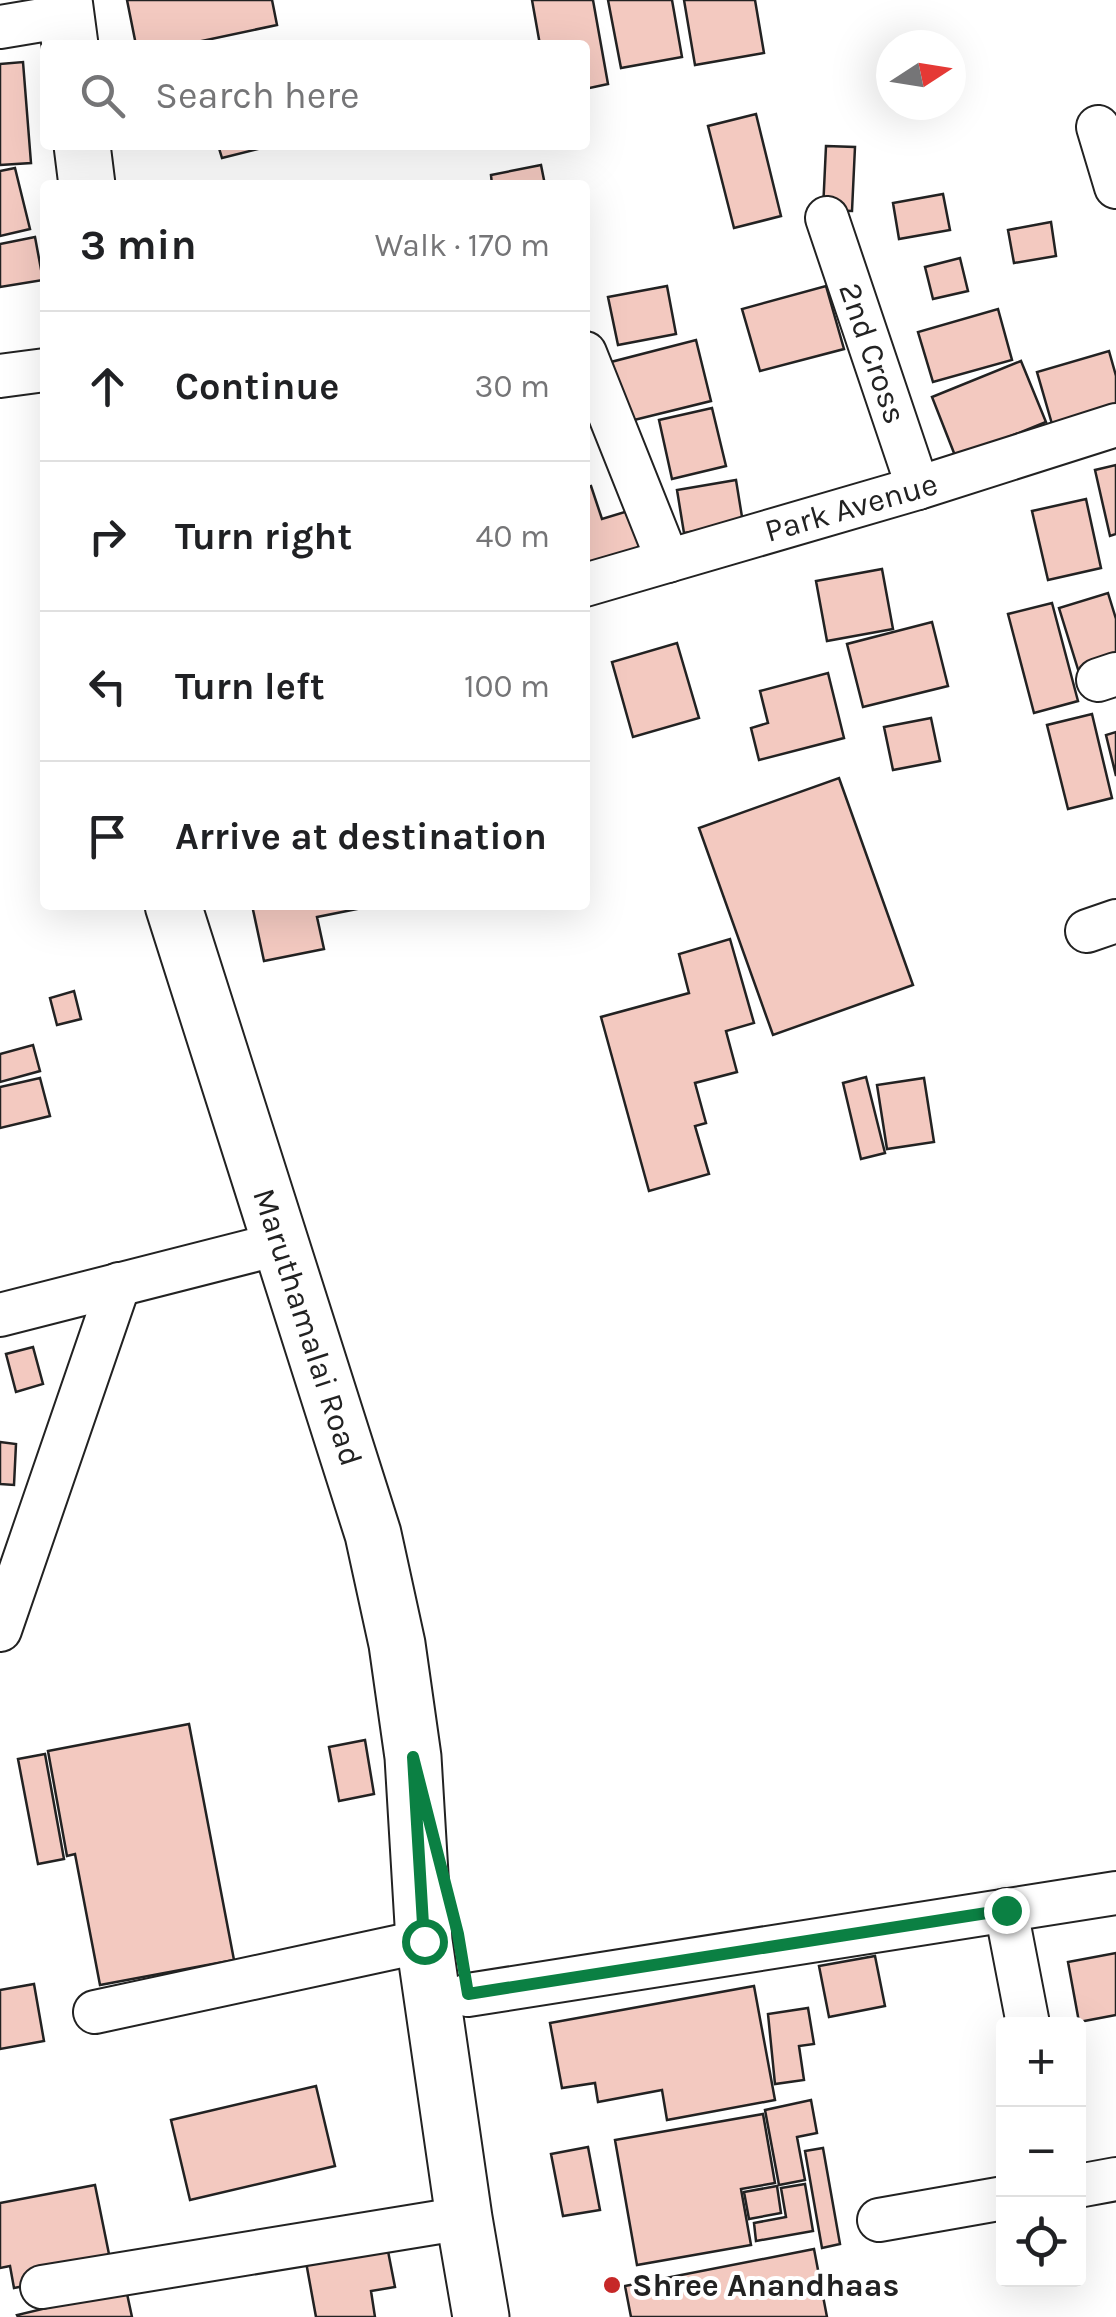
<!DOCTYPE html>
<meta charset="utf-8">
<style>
:root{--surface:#fff;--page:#f6f6f6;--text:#202124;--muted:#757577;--line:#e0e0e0}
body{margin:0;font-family:Karla,sans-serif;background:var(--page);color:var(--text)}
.controls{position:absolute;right:30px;bottom:30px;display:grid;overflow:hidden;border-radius:10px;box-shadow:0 10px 40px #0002}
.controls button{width:90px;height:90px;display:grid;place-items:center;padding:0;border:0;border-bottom:2px solid var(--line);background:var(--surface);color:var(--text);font:50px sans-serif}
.compass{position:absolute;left:876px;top:30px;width:90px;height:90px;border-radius:50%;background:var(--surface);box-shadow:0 10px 40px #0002;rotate:78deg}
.stop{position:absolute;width:30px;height:30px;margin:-22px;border:8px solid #0b8043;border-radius:50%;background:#fff}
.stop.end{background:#0b8043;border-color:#fff;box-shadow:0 2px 10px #0008}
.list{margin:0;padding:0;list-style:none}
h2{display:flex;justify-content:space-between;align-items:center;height:130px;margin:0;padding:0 40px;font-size:42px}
h2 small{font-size:32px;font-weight:400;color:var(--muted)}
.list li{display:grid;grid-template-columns:65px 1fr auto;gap:30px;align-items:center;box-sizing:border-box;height:150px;padding:0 40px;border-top:2px solid var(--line)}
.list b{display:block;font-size:38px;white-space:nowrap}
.list em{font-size:32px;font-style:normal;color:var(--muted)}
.icon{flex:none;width:55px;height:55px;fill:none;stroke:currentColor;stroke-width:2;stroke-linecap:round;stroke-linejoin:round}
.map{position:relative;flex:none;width:1116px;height:2317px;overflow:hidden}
.search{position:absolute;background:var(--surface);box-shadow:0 10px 40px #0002;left:40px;top:40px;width:550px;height:110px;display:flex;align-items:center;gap:25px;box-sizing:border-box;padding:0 35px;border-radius:10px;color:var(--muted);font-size:38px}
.panel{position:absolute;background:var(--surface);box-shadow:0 10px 40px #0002;left:40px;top:180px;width:550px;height:730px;border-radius:10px}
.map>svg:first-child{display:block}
.building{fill:#f3c9c0;stroke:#222;stroke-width:2.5}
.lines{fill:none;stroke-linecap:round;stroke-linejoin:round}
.minor-casing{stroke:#222;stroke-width:46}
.major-casing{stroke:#222;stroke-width:59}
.minor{stroke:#fff;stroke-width:42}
.major{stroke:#fff;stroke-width:55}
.route{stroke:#0b8043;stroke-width:12}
.poi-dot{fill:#c62828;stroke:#fff;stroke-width:4}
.labels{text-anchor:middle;stroke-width:8;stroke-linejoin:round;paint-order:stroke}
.street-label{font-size:32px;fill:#222;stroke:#fff}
.poi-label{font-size:32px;font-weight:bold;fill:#222;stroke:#fff;text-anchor:start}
</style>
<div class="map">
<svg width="1116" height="2317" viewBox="0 0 1116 2317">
<rect width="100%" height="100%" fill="#fff"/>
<g class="building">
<polygon points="127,0 272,0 277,25 183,45 136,45"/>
<polygon points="532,0 593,0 608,84 585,89 585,45 540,45"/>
<polygon points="608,0 672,0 682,57 621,68"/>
<polygon points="684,0 755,0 764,53 695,65"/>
<polygon points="23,62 31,163 0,165 0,64"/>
<polygon points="756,114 781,216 734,228 708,126"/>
<polygon points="218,145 274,145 222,158"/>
<polygon points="826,146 855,147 852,211 823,210"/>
<polygon points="541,165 545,185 492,185 491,175"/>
<polygon points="15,168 30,229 0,236 0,171"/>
<polygon points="943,194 950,230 899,239 893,203"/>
<polygon points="1051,222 1056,256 1014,263 1008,230"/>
<polygon points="35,237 43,280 0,287 0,244"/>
<polygon points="960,258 968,291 933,299 925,267"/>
<polygon points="667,286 676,334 618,345 608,297"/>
<polygon points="826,286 844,349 760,371 742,309"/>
<polygon points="998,309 1012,360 933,382 918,332"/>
<polygon points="696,340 711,401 622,423 607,363"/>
<polygon points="1109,351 1116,376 1116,406 1052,424 1037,372"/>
<polygon points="1021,361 1046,422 956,458 932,397"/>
<polygon points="712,408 726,466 672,479 659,420"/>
<polygon points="1116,465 1116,534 1110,536 1095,470"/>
<polygon points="736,480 743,523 684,533 677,490"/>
<polygon points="591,486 602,519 628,511 644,559 585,579 585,488"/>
<polygon points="1086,499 1101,568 1048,580 1032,511"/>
<polygon points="882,569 893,629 827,641 816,581"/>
<polygon points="1108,593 1116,619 1116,668 1081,679 1059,608"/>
<polygon points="1052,603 1078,701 1034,713 1008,614"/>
<polygon points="932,622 948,686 863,707 847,644"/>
<polygon points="677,643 699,718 633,737 612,662"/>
<polygon points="828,673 844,738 759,760 751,728 768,723 760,691"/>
<polygon points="1092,714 1112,798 1068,809 1047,725"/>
<polygon points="931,718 940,761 893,770 884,727"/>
<polygon points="1116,732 1116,776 1106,735"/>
<polygon points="839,778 913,985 773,1035 699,828"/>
<polygon points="252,905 377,905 317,917 324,949 264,961"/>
<polygon points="730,939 754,1023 726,1031 737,1072 695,1083 706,1123 695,1126 709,1174 649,1191 601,1017 689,993 679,954"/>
<polygon points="74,991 81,1019 57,1025 50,998"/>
<polygon points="33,1045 40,1071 0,1082 0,1054"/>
<polygon points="866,1077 885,1153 861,1159 843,1083"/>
<polygon points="40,1078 50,1116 0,1128 0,1087"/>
<polygon points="924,1078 934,1142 887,1149 877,1085"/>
<polygon points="33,1347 43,1384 16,1392 6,1354"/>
<polygon points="0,1442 16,1444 14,1485 0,1484"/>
<polygon points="189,1724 234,1960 100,1985 75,1854 67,1856 48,1751"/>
<polygon points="365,1740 374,1794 339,1801 329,1747"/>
<polygon points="45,1754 64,1859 38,1864 18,1759"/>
<polygon points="1116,1953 1116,2015 1079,2022 1068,1962"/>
<polygon points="875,1956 885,2006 829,2017 819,1966"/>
<polygon points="34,1984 44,2041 0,2049 0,1990"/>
<polygon points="754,1986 775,2100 667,2120 662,2090 598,2102 595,2083 562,2088 550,2023"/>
<polygon points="808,2008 814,2044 799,2046 804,2080 775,2084 768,2014"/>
<polygon points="316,2086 335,2166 190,2200 171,2120"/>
<polygon points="811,2100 817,2133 797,2137 805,2180 779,2185 765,2110"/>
<polygon points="763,2114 775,2183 741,2189 751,2245 637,2265 615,2140"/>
<polygon points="588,2147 600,2210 563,2216 551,2154"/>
<polygon points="823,2148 840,2244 822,2248 805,2151"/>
<polygon points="805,2184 813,2231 756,2241 754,2223 786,2217 781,2188"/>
<polygon points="95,2185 112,2269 14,2288 10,2266 0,2268 0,2203"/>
<polygon points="777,2186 781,2213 749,2219 744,2192"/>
<polygon points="387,2246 395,2287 371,2291 375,2317 316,2317 306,2262"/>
<polygon points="814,2249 827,2317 631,2317 625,2286"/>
<polygon points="126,2289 132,2317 18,2317 17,2315"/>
</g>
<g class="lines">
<defs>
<g id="minor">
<polyline points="0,27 66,16"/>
<polyline points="1098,127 1116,187"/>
<polyline points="827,218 918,488"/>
<polyline points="585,353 668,561"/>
<polyline points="0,376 45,370"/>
<polyline points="585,585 918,488 1116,425"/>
<polyline points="1098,680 1116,674"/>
<polyline points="1087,931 1116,921"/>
<polyline points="0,1315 282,1243"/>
<polyline points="0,1630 119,1284"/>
<polyline points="1006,1910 1028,2024"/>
<polyline points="468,1995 1116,1893"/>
<polyline points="95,2012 424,1941"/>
<polyline points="1078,2186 1116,2179"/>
<polyline points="879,2220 1004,2198"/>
<polyline points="42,2287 464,2218"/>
</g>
<g id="major">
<polyline points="64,0 70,45"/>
<polyline points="82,145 87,185"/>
<polyline points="173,905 373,1534 397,1644 413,1757 424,1941 464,2218 481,2317"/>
</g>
</defs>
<use href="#minor" class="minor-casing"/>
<use href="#major" class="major-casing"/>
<use href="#minor" class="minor"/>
<use href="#major" class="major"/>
</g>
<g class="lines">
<polyline class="route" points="424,1941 413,1757 458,1934 468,1994 1006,1910"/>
</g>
<circle class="poi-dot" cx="612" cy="2285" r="10"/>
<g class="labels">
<g class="street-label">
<text transform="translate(873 353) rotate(71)" y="11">2nd Cross</text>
<text transform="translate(851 507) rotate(-16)" y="11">Park Avenue</text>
<text transform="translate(308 1327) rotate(72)" y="11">Maruthamalai Road</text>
</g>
<g class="poi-label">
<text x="632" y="2296">Shree Anandhaas</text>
</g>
</g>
</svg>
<div class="controls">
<button>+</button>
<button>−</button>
<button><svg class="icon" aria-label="locate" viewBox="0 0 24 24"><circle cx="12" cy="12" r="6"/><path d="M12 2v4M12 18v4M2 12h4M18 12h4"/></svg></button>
</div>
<svg class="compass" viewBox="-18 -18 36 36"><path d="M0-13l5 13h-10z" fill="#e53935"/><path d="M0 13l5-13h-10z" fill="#757577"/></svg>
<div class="stop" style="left:424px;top:1941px"></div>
<div class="stop end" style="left:1006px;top:1910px"></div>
<div class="search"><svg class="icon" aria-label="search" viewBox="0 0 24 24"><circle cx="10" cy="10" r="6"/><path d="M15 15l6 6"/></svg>Search here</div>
<section class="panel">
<h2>3 min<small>Walk · 170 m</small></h2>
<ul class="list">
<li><svg class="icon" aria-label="ahead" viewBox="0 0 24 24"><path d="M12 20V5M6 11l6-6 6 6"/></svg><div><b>Continue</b></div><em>30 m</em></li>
<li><svg class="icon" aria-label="right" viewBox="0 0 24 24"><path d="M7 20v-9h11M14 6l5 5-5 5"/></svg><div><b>Turn right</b></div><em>40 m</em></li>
<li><svg class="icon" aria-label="left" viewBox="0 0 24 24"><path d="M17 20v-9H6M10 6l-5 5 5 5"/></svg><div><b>Turn left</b></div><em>100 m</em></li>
<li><svg class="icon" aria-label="arrive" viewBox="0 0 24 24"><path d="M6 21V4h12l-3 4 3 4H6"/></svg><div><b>Arrive at destination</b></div></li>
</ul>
</section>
</div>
